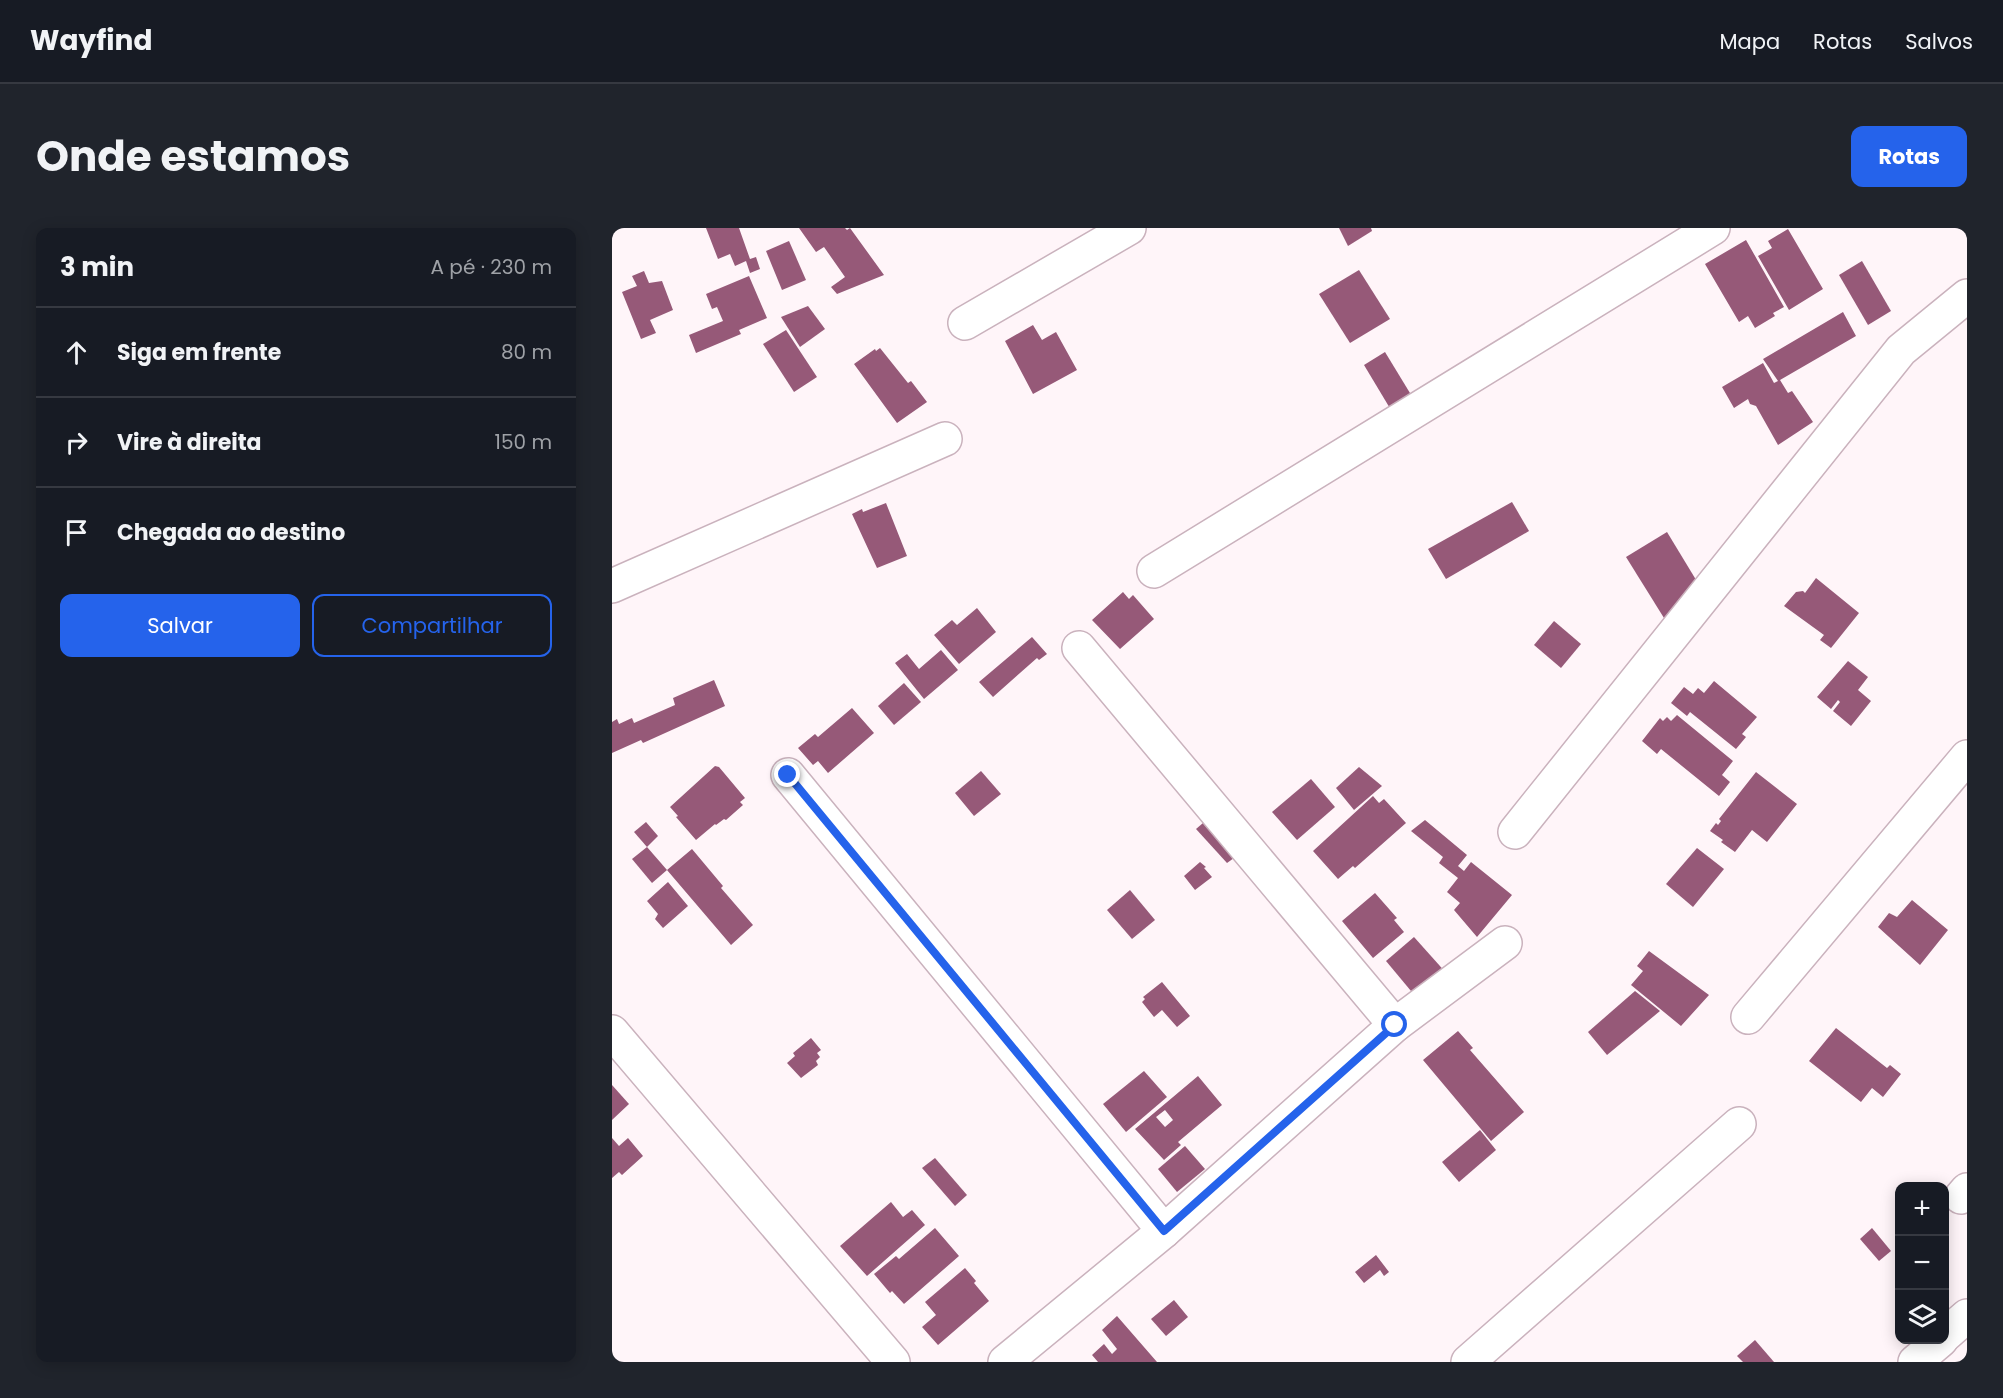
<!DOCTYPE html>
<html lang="pt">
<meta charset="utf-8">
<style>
:root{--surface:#171b24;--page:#20242c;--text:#f1f3f6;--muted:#9ea1a6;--line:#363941;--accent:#2563eb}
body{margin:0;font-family:Poppins,sans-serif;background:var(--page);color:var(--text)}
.controls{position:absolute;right:18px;bottom:18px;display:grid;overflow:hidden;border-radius:12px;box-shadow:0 3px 15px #0003}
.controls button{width:54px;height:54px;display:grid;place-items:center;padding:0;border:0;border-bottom:2px solid var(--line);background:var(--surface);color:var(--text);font:30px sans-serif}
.stop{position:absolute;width:18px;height:18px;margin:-14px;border:4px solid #2563eb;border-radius:50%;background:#fff}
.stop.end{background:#2563eb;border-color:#fff;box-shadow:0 2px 6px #0008}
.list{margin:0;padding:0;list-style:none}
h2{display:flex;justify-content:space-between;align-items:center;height:78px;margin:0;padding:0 24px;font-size:26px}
h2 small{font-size:20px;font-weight:400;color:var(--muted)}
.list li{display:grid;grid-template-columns:39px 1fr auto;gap:18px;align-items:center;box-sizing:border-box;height:90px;padding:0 24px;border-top:2px solid var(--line)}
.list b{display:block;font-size:22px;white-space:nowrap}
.list em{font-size:20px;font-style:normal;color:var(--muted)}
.actions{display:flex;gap:12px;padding:18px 24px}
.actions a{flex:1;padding:14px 0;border:2px solid var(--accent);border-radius:12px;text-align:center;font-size:21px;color:var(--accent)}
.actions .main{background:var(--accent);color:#fff}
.icon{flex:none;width:33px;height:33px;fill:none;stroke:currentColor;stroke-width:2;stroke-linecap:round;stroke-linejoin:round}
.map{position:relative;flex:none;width:1355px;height:1134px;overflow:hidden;border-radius:12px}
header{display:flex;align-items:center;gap:36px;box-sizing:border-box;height:84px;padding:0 30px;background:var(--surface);border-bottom:2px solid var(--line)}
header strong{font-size:28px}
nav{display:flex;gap:33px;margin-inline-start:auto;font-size:21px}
.intro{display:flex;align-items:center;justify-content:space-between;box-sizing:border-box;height:144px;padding:0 36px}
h1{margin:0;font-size:42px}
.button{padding:15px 27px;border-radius:12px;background:var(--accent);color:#fff;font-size:21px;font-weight:700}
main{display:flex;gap:36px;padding:0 36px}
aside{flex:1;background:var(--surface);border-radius:12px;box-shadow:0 3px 15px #0003}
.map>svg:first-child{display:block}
.building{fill:#965978;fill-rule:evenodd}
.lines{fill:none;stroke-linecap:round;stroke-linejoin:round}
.minor-casing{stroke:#cab2bd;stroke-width:36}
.minor{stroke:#fff;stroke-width:33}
.route{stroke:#2563eb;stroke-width:8}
</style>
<header>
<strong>Wayfind</strong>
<nav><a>Mapa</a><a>Rotas</a><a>Salvos</a></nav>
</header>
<div class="intro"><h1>Onde estamos</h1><a class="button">Rotas</a></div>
<main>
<aside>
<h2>3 min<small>A pé · 230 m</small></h2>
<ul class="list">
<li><svg class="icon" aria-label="ahead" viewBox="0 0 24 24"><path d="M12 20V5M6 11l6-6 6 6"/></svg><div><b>Siga em frente</b></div><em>80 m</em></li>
<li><svg class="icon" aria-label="right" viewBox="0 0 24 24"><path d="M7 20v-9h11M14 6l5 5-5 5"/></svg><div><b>Vire à direita</b></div><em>150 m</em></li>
<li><svg class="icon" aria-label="arrive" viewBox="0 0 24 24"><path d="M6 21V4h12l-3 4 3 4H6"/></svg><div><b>Chegada ao destino</b></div></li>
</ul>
<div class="actions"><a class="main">Salvar</a><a>Compartilhar</a></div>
</aside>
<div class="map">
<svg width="1355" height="1134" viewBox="0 0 1355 1134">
<rect width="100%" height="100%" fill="#fff5f9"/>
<g class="building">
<polygon points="94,0 127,0 138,31 144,29 148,41 138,45 134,33 123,38 118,26 106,31"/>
<polygon points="187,0 233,0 235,2 238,0 272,47 225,66 219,59 233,49 212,19 204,24"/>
<polygon points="727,0 759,0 760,3 736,18"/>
<polygon points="1176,1 1211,61 1177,82 1146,28 1160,20 1156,13"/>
<polygon points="1134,12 1172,79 1161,85 1163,88 1143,100 1136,88 1127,94 1093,36"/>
<polygon points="177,13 194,52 170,62 154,23"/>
<polygon points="1250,33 1279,83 1256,97 1227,47"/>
<polygon points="747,42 778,91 738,115 707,66"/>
<polygon points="32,43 37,55 50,53 61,82 38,92 44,105 29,111 10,64 25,58 20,48"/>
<polygon points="137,48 155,90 127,102 129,106 84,125 77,107 111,93 105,79 100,81 94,66"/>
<polygon points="196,78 213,101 188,119 169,89"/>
<polygon points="1231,84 1244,108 1168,152 1176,165 1180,163 1201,194 1166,217 1144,178 1138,176 1136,171 1122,180 1110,159 1151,135 1162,155 1166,153 1151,131"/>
<polygon points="421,97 430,112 444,104 465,142 421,166 393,113"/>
<polygon points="174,102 205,149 182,164 151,116"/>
<polygon points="268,120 296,155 299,153 315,174 285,195 242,136 263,121 264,123"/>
<polygon points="773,124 801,170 779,182 752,137"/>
<polygon points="900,274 917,303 834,351 816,321"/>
<polygon points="274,275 295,328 265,340 240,286 250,281 251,284"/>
<polygon points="1055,304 1092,365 1052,390 1014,329"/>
<polygon points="1204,350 1247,385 1219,420 1208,412 1212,407 1172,378 1184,364 1191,363 1193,365"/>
<polygon points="511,364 517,371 521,367 542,391 508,421 480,392"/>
<polygon points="365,380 384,404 347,436 322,407 340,392 345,397"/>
<polygon points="942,393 969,416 949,440 922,417"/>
<polygon points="420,409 435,426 427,432 425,430 381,469 367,454"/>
<polygon points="329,422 346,442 312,471 283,435 295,426 307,441"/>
<polygon points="1236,433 1256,449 1246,462 1259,473 1239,498 1221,483 1228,474 1226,472 1219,481 1205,469"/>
<polygon points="102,452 113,478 31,515 29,512 0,525 0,494 5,491 7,496 20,490 22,495 63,477 61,470"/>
<polygon points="1102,453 1145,489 1130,506 1134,509 1124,521 1078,484 1075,488 1059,475 1072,459 1081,466 1086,460 1092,465"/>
<polygon points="292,455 309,474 282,497 266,478"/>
<polygon points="240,480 262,505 216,545 206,533 201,537 186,520 203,506 206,509"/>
<polygon points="1065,487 1121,533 1110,547 1118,554 1107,568 1049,521 1045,526 1030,513 1048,490 1051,493 1055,489 1059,493"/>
<polygon points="103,538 107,539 133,570 128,574 131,577 114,592 112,591 104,597 103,596 84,612 64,589 66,588 58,579"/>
<polygon points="747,539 770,558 742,582 724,560"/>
<polygon points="369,543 389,566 362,588 343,565"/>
<polygon points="1144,544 1185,576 1155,614 1140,602 1123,624 1109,614 1111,612 1098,603 1104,595 1106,597 1109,593 1107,591"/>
<polygon points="699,551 723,579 685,612 660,584"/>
<polygon points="761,568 767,575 772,571 794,595 743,640 741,638 726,651 701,623"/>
<polygon points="813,592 855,627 846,638 852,643 859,634 900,667 865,709 842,682 848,675 835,664 846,650 827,635 831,629 799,603"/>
<polygon points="34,594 46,608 35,619 22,604"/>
<polygon points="591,595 622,630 615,635 584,601"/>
<polygon points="35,619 55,642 40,655 20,631"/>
<polygon points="1085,620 1112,641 1081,679 1054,656"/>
<polygon points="80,621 111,658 109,660 141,697 119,717 55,642"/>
<polygon points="588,634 594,639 592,640 600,649 583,662 572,648"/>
<polygon points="56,654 76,678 51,700 43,691 46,686 35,673"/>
<polygon points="518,662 543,692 520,711 495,682"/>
<polygon points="763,665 785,690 782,692 792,704 761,730 730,693"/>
<polygon points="1300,672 1336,702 1308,737 1266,699 1277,685 1285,689"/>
<polygon points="802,709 836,747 804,769 774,733"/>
<polygon points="1037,723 1097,767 1069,798 1019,757 1031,743 1025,738"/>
<polygon points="550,754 578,788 565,799 550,782 542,789 530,774 533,771 531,769"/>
<polygon points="1023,763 1048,783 995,827 976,804"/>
<polygon points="1224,800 1275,840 1278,837 1289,846 1271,869 1260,860 1249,874 1197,833"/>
<polygon points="846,803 861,820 858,822 912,884 879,913 811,832"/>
<polygon points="199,810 209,822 205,825 208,829 204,833 206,837 189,850 175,835 183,828 181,825"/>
<polygon points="532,843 555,869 514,904 491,876"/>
<path d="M586,848L610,877L566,914L569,917L552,932L523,901ZM553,882L561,892L553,899L544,889Z"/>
<polygon points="0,857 17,876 0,892"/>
<polygon points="868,902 884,922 847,954 830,934"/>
<polygon points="0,910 7,918 16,910 31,928 10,947 7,944 0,950"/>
<polygon points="573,918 593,941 565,964 546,941"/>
<polygon points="323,930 355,967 343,978 310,940"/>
<polygon points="279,974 291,989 300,982 313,997 255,1048 228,1018"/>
<polygon points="323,1000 347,1028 292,1076 280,1063 278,1065 262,1046 284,1028 287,1031"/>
<polygon points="1260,1000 1279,1023 1267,1033 1248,1011"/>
<polygon points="764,1027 777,1044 772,1048 768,1042 752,1055 743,1044"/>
<polygon points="353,1040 364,1053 362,1055 377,1073 326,1117 310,1099 324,1087 313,1074"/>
<polygon points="562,1072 576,1089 554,1108 539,1091"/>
<polygon points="505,1088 545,1134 486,1134 480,1127 492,1116 500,1126 505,1121 490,1102"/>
<polygon points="1143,1112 1162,1134 1131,1134 1125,1128"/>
</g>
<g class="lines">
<defs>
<g id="minor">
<polyline points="353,95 517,0"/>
<polyline points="542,343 1101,0"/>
<polyline points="0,358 333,211"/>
<polyline points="467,420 783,797"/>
<polyline points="176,547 552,1003"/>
<polyline points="903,604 1289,122 1355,68"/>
<polyline points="1136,789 1355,529"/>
<polyline points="0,804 281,1134"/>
<polyline points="1349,969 1355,962"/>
<polyline points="1332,1108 1355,1088"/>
<polyline points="393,1134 552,1003 783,797 893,715"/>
<polyline points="856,1134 1127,896"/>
<polyline points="1303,1134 1329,1112"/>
</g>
</defs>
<use href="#minor" class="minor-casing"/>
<use href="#minor" class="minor"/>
</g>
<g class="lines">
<polyline class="route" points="176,547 552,1003 783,797"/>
</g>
</svg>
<div class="controls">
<button>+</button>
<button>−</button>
<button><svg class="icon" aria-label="layers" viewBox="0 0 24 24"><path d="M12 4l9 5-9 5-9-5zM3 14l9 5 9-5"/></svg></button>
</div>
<div class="stop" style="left:783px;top:797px"></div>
<div class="stop end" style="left:176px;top:547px"></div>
</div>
</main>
